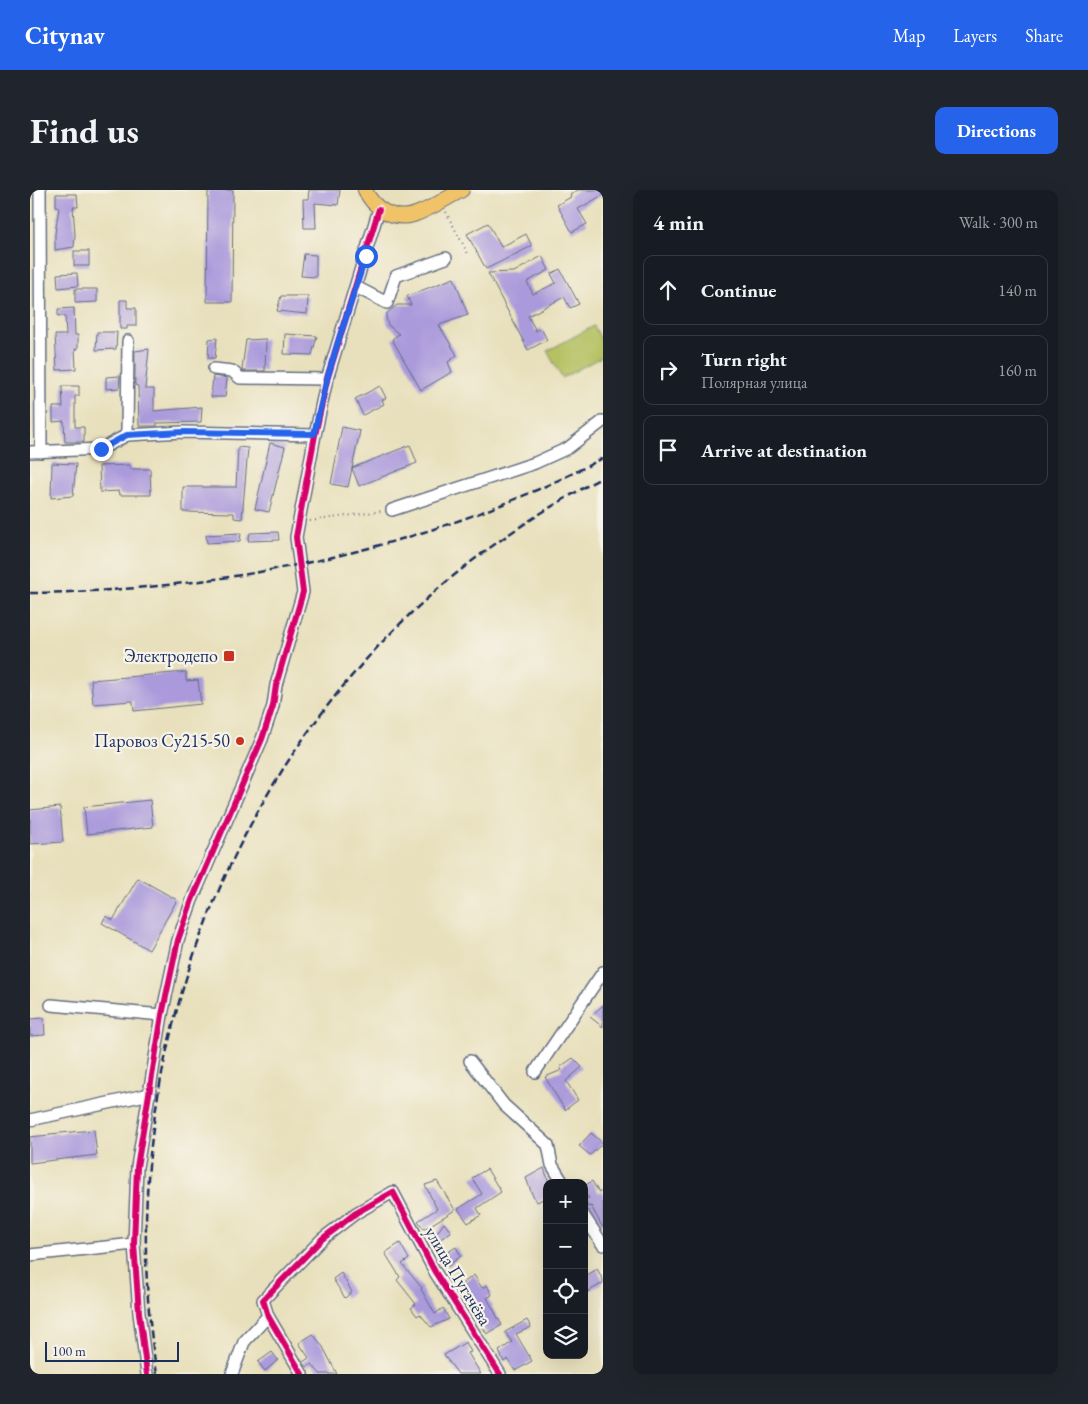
<!DOCTYPE html>
<meta charset="utf-8">
<style>
:root{--surface:#171b24;--page:#20242c;--text:#f1f3f6;--muted:#9ea1a6;--line:#363941;--accent:#2563eb}
body{margin:0;font-family:"EB Garamond",serif;background:var(--page);color:var(--text)}
.controls{position:absolute;right:15px;bottom:15px;display:grid;overflow:hidden;border-radius:10px;box-shadow:0 5px 20px #0002}
.controls button{width:45px;height:45px;display:grid;place-items:center;padding:0;border:0;border-bottom:1px solid var(--line);background:var(--surface);color:var(--text);font:25px sans-serif}
.scale{position:absolute;left:15px;bottom:12px;width:134px;box-sizing:border-box;padding-left:5px;border:2px solid #1b2f5e;border-top:0;font-size:14px;line-height:18px;white-space:nowrap;color:#1b2f5e;-webkit-text-stroke:4px #f7f3e8;paint-order:stroke}
.stop{position:absolute;width:15px;height:15px;margin:-11px;border:4px solid #2563eb;border-radius:50%;background:#fff}
.stop.end{background:#2563eb;border-color:#fff;box-shadow:0 1px 5px #0008}
.list{margin:0;padding:0;list-style:none}
h2{display:flex;justify-content:space-between;align-items:center;height:65px;margin:0;padding:0 20px;font-size:21px}
h2 small{font-size:16px;font-weight:400;color:var(--muted)}
.list li{display:grid;grid-template-columns:32px 1fr auto;gap:15px;align-items:center;box-sizing:border-box;height:70px;margin:0 10px 10px;padding:0 10px;border:1px solid var(--line);border-radius:10px}
.list b{display:block;font-size:19px;white-space:nowrap}
.list p{margin:0;font-size:16px;white-space:nowrap;color:var(--muted)}
.list em{font-size:16px;font-style:normal;color:var(--muted)}
.icon{flex:none;width:28px;height:28px;fill:none;stroke:currentColor;stroke-width:2;stroke-linecap:round;stroke-linejoin:round}
.map{position:relative;flex:none;width:573px;height:1184px;overflow:hidden;border-radius:10px}
header{display:flex;align-items:center;gap:30px;box-sizing:border-box;height:70px;padding:0 25px;background:var(--accent);color:#fff}
header strong{font-size:24px}
nav{display:flex;gap:28px;margin-inline-start:auto;font-size:18px}
.intro{display:flex;align-items:center;justify-content:space-between;box-sizing:border-box;height:120px;padding:0 30px}
h1{margin:0;font-size:35px}
.button{padding:12px 22px;border-radius:10px;background:var(--accent);color:#fff;font-size:18px;font-weight:700}
main{display:flex;gap:30px;padding:0 30px}
aside{flex:1;background:var(--surface);border-radius:10px;box-shadow:0 5px 20px #0002}
.map>svg:first-child{display:block}
.green{fill:#b5c163;stroke:#687860}
.building{fill:#aa9adb}
.lines{fill:none;stroke-linecap:round;stroke-linejoin:round}
.minor-casing{stroke:#636d7f;stroke-width:14}
.major-casing{stroke:#636d7f;stroke-width:16}
.path{stroke:#636d7f;stroke-width:2;stroke-dasharray:1 4;stroke-linecap:butt}
.minor{stroke:#fff;stroke-width:11}
.major{stroke:#f1c369;stroke-width:14}
.rail{stroke:#1b2f5e;stroke-width:2.5;stroke-dasharray:8 4;stroke-linecap:butt}
.cycleway-casing{stroke:#f7f3e8;stroke-width:9}
.cycleway{stroke:#d6006c;stroke-width:6}
.route{stroke:#2563eb;stroke-width:6}
.poi-dot{fill:#c8321e;stroke:#f7f3e8;stroke-width:2}
.labels{text-anchor:middle;stroke-width:4.5;stroke-linejoin:round;paint-order:stroke}
.poi-label{font-size:18px;fill:#1b2f5e;stroke:#f7f3e8;text-anchor:end}
.street-label{font-size:18px;fill:#1b2f5e;stroke:#f7f3e8}
</style>
<header>
<strong>Citynav</strong>
<nav><a>Map</a><a>Layers</a><a>Share</a></nav>
</header>
<div class="intro"><h1>Find us</h1><a class="button">Directions</a></div>
<main>
<div class="map">
<svg width="573" height="1184" viewBox="0 0 573 1184">
<rect width="100%" height="100%" fill="#f7f3e8"/>
<filter id="ink" filterUnits="userSpaceOnUse"><feTurbulence type="fractalNoise" baseFrequency=".02" numOctaves="2"/><feDisplacementMap in="SourceGraphic" scale="10" xChannelSelector="R" yChannelSelector="G"/><feConvolveMatrix kernelMatrix="1 2 1 2 8 2 1 2 1" color-interpolation-filters="sRGB"/></filter>
<filter id="wash" filterUnits="userSpaceOnUse"><feTurbulence type="fractalNoise" baseFrequency=".0096" numOctaves="4" result="noise"/><feDisplacementMap in="SourceGraphic" scale="20" xChannelSelector="R" yChannelSelector="G"/><feGaussianBlur stdDeviation="1.12" result="paint"/><feColorMatrix in="noise" values="0 0 0 0 0 0 0 0 0 0 0 0 0 0 0 0 0 1.4 0 .05"/><feComposite in="paint" operator="in"/></filter>
<g filter="url(#wash)">
<rect width="100%" height="100%" fill="#e8e0bc"/>
<polygon class="green" points="564,136 573,153 573,166 532,188 517,161"/>
<g id="blocks">
<g class="building">
<polygon points="178,0 203,0 202,112 177,112"/>
<polygon points="279,0 310,0 308,15 285,13 286,38 274,38 273,9 278,9"/>
<polygon points="548,0 573,0 573,5 548,19 557,34 542,42 527,15 541,7 540,5"/>
<polygon points="26,4 47,4 48,17 43,17 45,45 44,57 25,60 25,44 29,17 26,17"/>
<polygon points="458,33 471,57 496,44 502,56 456,79 437,44"/>
<rect x="44" y="61" width="15" height="15"/>
<polygon points="274,64 286,65 286,87 271,86"/>
<polygon points="512,66 519,80 497,92 503,104 526,93 521,84 530,79 549,114 540,118 534,107 498,126 506,141 511,138 517,150 498,160 458,83 484,82"/>
<polygon points="47,83 48,96 28,98 27,84"/>
<polygon points="424,88 438,125 409,135 427,165 418,172 422,182 391,200 362,149 369,144 358,135 356,127 357,123 367,115 381,115 377,106"/>
<polygon points="45,99 67,99 67,112 45,113"/>
<polygon points="251,106 278,106 277,124 247,121"/>
<polygon points="90,110 97,110 97,118 106,118 106,136 97,136 97,139 90,139"/>
<polygon points="44,118 45,145 48,145 48,159 45,159 46,179 27,180 25,145 36,145 35,126 28,126 28,119"/>
<polygon points="67,142 87,142 86,159 66,160"/>
<polygon points="255,144 287,146 282,165 254,164"/>
<polygon points="187,148 185,168 178,168 179,149"/>
<polygon points="236,149 235,181 213,181 212,179 216,150"/>
<polygon points="119,159 115,199 124,199 124,221 172,217 171,232 127,233 127,236 109,236 108,196 105,195 105,161"/>
<polygon points="90,186 89,198 76,199 76,187"/>
<polygon points="183,186 197,188 195,207 181,207"/>
<polygon points="32,196 49,196 49,206 45,206 45,237 54,237 54,252 35,252 34,231 23,232 23,217 33,217"/>
<polygon points="350,196 356,208 352,210 354,214 333,225 325,209"/>
<polygon points="312,237 330,241 318,297 301,294"/>
<polygon points="240,253 255,257 239,322 225,319"/>
<polygon points="380,255 387,273 329,296 322,278"/>
<polygon points="208,257 218,258 212,329 204,328 204,323 153,322 153,297 206,297"/>
<polygon points="22,273 46,274 43,306 21,308"/>
<polygon points="100,275 100,279 120,279 121,305 90,305 89,301 70,302 69,276"/>
<polygon points="248,342 249,350 218,351 220,343"/>
<polygon points="211,343 210,351 177,353 176,345"/>
<polygon points="156,482 156,491 168,490 171,514 104,521 103,511 63,514 61,490"/>
<polygon points="120,610 123,637 57,644 54,617"/>
<polygon points="30,617 33,652 0,654 0,620"/>
<polygon points="108,688 147,710 119,760 72,733 76,726 83,730"/>
<polygon points="573,815 573,837 560,827"/>
<polygon points="14,828 15,845 0,846 0,829"/>
<polygon points="543,868 552,877 536,891 548,910 535,920 515,887 532,880 530,877"/>
<polygon points="64,940 67,965 0,973 0,947 19,945 19,944"/>
<polygon points="561,943 573,953 560,965 549,956"/>
<polygon points="514,978 519,993 517,993 517,1007 507,1012 502,1004 496,988"/>
<polygon points="457,979 471,1002 447,1018 451,1025 438,1033 428,1019 452,1004 442,988"/>
<polygon points="407,991 425,1020 394,1039 388,1031 407,1019 395,995"/>
<polygon points="562,991 569,1003 573,1000 573,1038 561,1016 558,1017 555,1010 559,1008 554,1002 554,996"/>
<polygon points="414,1033 421,1042 400,1056 399,1054"/>
<polygon points="370,1053 379,1069 372,1074 392,1098 391,1099 405,1124 413,1118 419,1129 401,1137 390,1124 387,1126 381,1118 386,1114 367,1090 370,1087 355,1063"/>
<polygon points="426,1057 431,1066 418,1076 412,1066"/>
<polygon points="567,1079 573,1090 573,1093 554,1104 554,1087"/>
<polygon points="311,1083 322,1102 315,1108 303,1089"/>
<polygon points="444,1085 452,1098 457,1095 462,1105 457,1108 472,1135 457,1144 451,1134 453,1133 442,1117 440,1118 436,1105 429,1096"/>
<polygon points="497,1130 501,1137 486,1144 502,1171 485,1181 478,1169 474,1172 469,1161 482,1152 475,1142"/>
<polygon points="283,1144 293,1157 307,1184 290,1184 282,1174 277,1177 273,1172 279,1168 269,1153"/>
<polygon points="436,1152 441,1162 438,1163 451,1184 428,1184 414,1165"/>
<polygon points="242,1162 248,1170 235,1181 228,1172"/>
</g>
</g>
</g>
<g filter="url(#ink)">
<use href="#blocks" fill-opacity="0" stroke="#636d7f" stroke-width="1"/>
<g class="lines">
<defs>
<g id="minor">
<polyline points="10,0 11,262"/>
<polyline points="326,97 357,113 366,86 416,68"/>
<polyline points="184,179 202,181 210,188 297,189"/>
<polyline points="97,245 98,151"/>
<polyline points="0,262 71,259 97,245 153,242 285,245"/>
<polyline points="362,320 505,273 538,258 573,231"/>
<polyline points="21,815 132,825"/>
<polyline points="440,871 474,915 518,955 522,975 533,993"/>
<polyline points="505,882 573,782"/>
<polyline points="0,930 120,904"/>
<polyline points="554,1026 573,1055"/>
<polyline points="0,1065 104,1054"/>
<polyline points="117,1184 109,1123 104,1054 107,977 132,825 148,750 162,710 232,549 243,516 246,495 273,402 266,347 285,245 297,189 349,19"/>
<polyline points="202,1184 214,1152 238,1126"/>
<polyline points="272,1184 238,1126 233,1110 292,1049 326,1023 363,1002 405,1082 470,1184"/>
</g>
<path id="major" d="M335,0C343,18 363,31 383,25C399,20 417,8 432,0"/>
</defs>
<use href="#minor" class="minor-casing"/>
<use href="#major" class="major-casing"/>
<g class="path">
<polyline points="416,22 438,64"/>
<polyline points="280,331 352,321"/>
</g>
<use href="#minor" class="minor"/>
<use href="#major" class="major"/>
<g class="rail">
<path d="M0,403C194,401 401,359 573,268"/>
<path d="M127,1184C79,899 188,588 409,398C459,355 514,319 573,287"/>
</g>
<defs>
<g id="cycleway">
<polyline points="117,1184 109,1123 104,1054 107,977 132,825 148,750 162,710 232,549 243,516 246,495 273,402 266,347 285,245 297,189 349,19"/>
<polyline points="272,1184 238,1126 233,1110 292,1049 326,1023 363,1002 405,1082 470,1184"/>
</g>
</defs>
<use href="#cycleway" class="cycleway-casing"/>
<use href="#cycleway" class="cycleway"/>
</g>
</g>
<g class="lines" filter="url(#ink)">
<polyline class="route" points="71,259 97,245 153,242 284,244 297,189 308,152 336,66"/>
</g>
<g class="poi-dot">
<rect x="193" y="460" width="12" height="12" rx="2.5"/>
<circle cx="210" cy="551" r="5"/>
</g>
<g class="labels">
<g class="poi-label">
<text x="188" y="472">Электродепо</text>
<text x="200" y="557">Паровоз Су215-50</text>
</g>
<g class="street-label">
<text transform="translate(428 1086) rotate(59)" y="6">улица Пугачёва</text>
</g>
</g>
</svg>
<div class="controls">
<button>+</button>
<button>−</button>
<button><svg class="icon" aria-label="locate" viewBox="0 0 24 24"><circle cx="12" cy="12" r="6"/><path d="M12 2v4M12 18v4M2 12h4M18 12h4"/></svg></button>
<button><svg class="icon" aria-label="layers" viewBox="0 0 24 24"><path d="M12 4l9 5-9 5-9-5zM3 14l9 5 9-5"/></svg></button>
</div>
<div class="scale">100 m</div>
<div class="stop" style="left:336px;top:66px"></div>
<div class="stop end" style="left:71px;top:259px"></div>
</div>
<aside>
<h2>4 min<small>Walk · 300 m</small></h2>
<ul class="list">
<li><svg class="icon" aria-label="ahead" viewBox="0 0 24 24"><path d="M12 20V5M6 11l6-6 6 6"/></svg><div><b>Continue</b></div><em>140 m</em></li>
<li><svg class="icon" aria-label="right" viewBox="0 0 24 24"><path d="M7 20v-9h11M14 6l5 5-5 5"/></svg><div><b>Turn right</b><p>Полярная улица</p></div><em>160 m</em></li>
<li><svg class="icon" aria-label="arrive" viewBox="0 0 24 24"><path d="M6 21V4h12l-3 4 3 4H6"/></svg><div><b>Arrive at destination</b></div></li>
</ul>
</aside>
</main>
